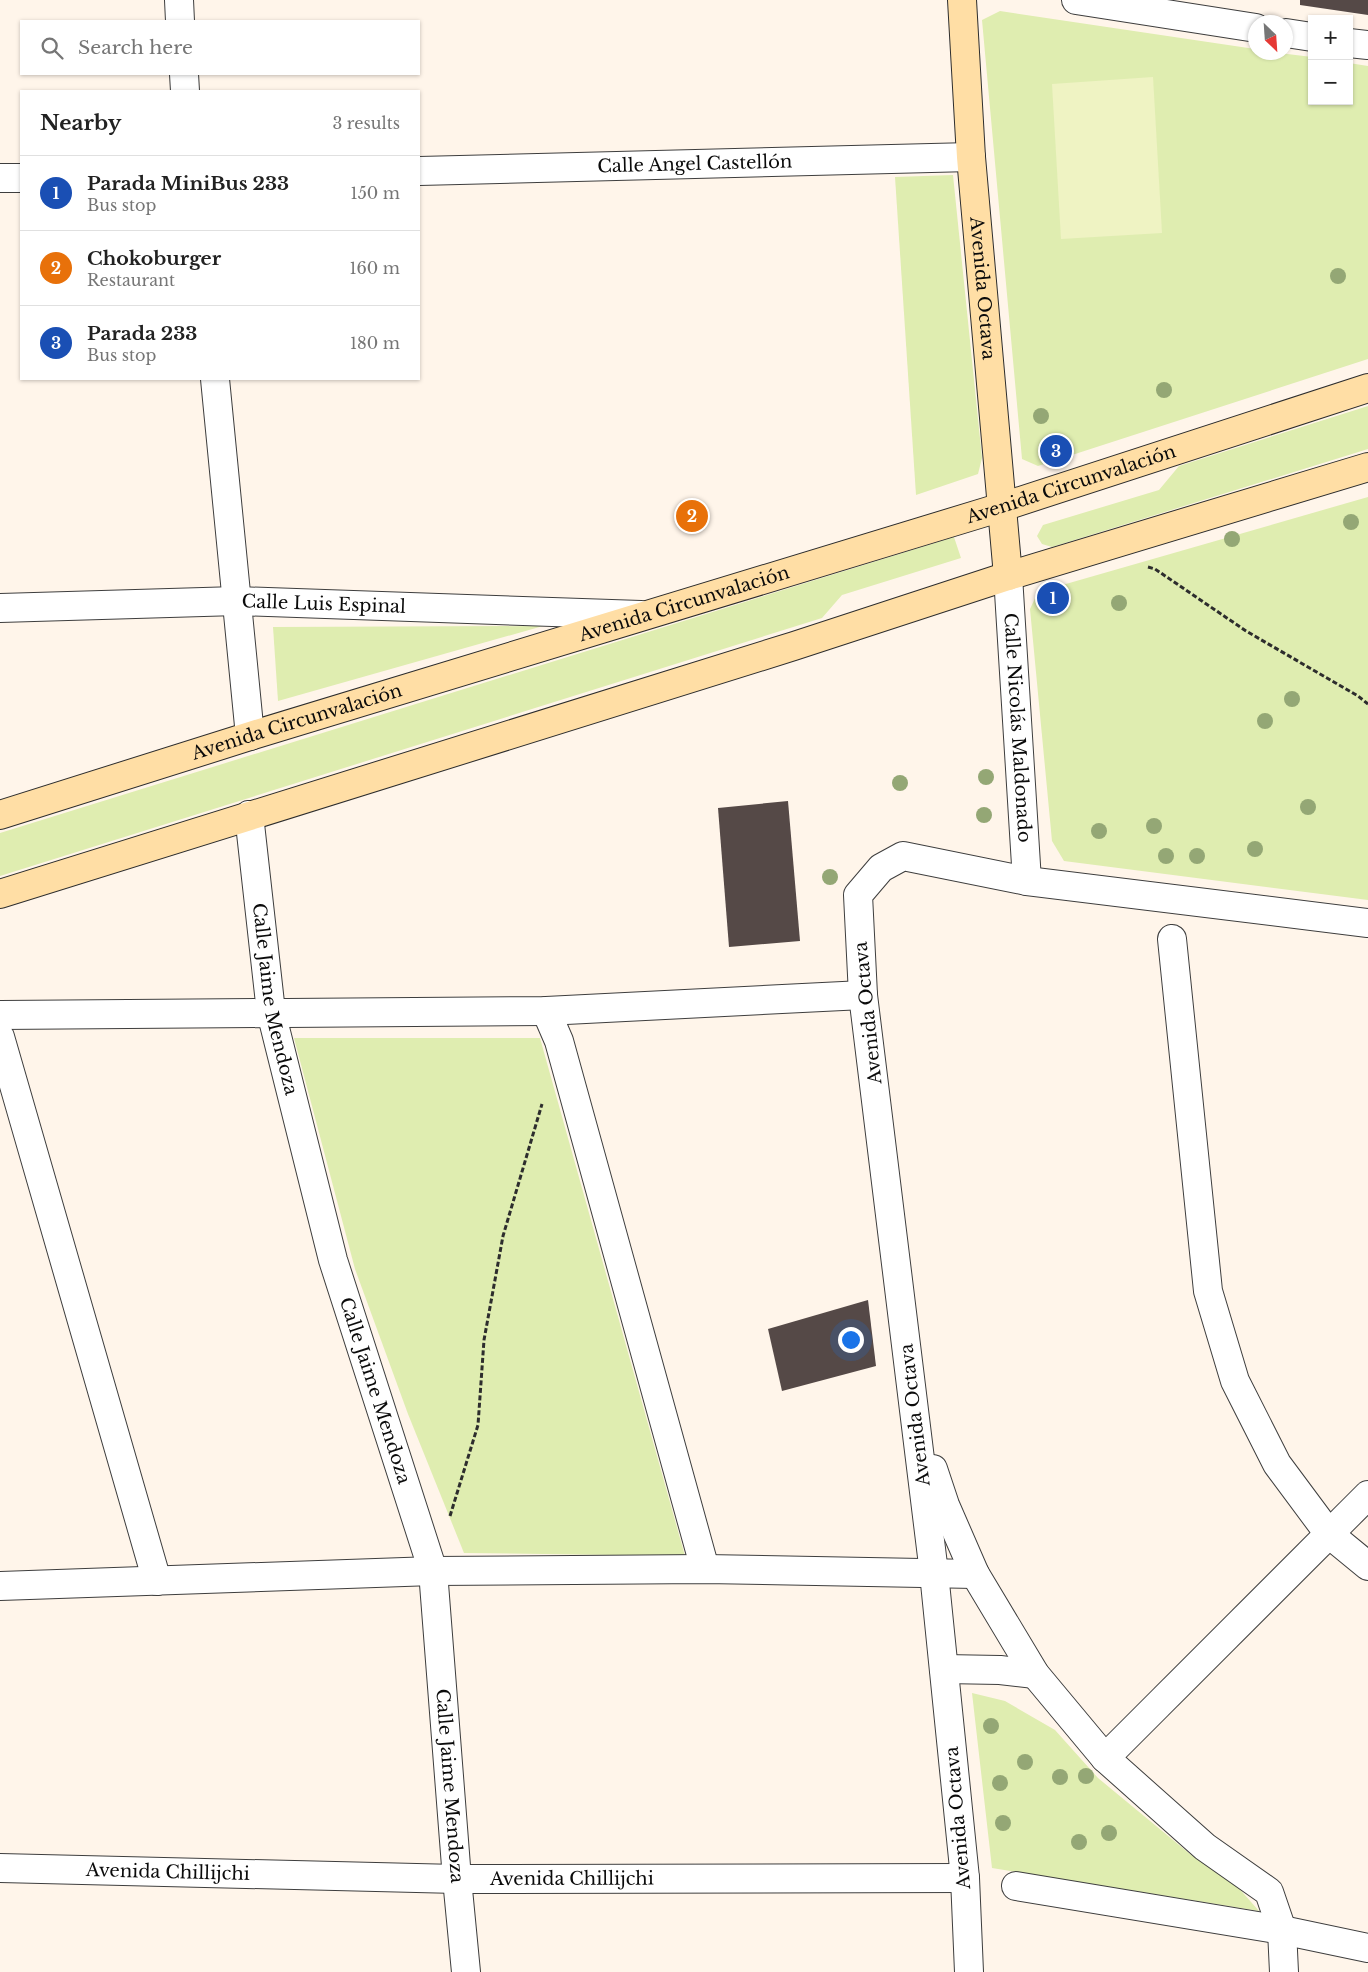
<!DOCTYPE html>
<meta charset="utf-8">
<style>
:root{--surface:#fff;--page:#f6f6f6;--text:#222;--muted:#767676;--line:#e0e0e0;--accent:#d93025}
body{margin:0;font-family:"Libre Baskerville",serif;background:var(--page);color:var(--text)}
.controls{position:absolute;right:15px;top:15px;display:grid;overflow:hidden;border-radius:0px;box-shadow:0 1px 4px #0004}
.controls button{width:45px;height:45px;display:grid;place-items:center;padding:0;border:0;border-bottom:1px solid var(--line);background:var(--surface);color:var(--text);font:25px sans-serif}
.compass{position:absolute;left:1248px;top:15px;width:45px;height:45px;border-radius:50%;background:var(--surface);box-shadow:0 1px 4px #0004;rotate:155deg}
.you{position:absolute;left:850px;top:1339px;width:18px;height:18px;margin:-12px;border:4px solid #fff;border-radius:50%;background:#1a73e8;box-shadow:0 0 0 8px #1a73e833}
.badge{display:grid;place-items:center;width:32px;height:32px;border-radius:50%;background:var(--accent);color:#fff;font-size:16px;font-weight:700}
.pin{position:absolute;translate:-50% -50%;border:2px solid #fff;box-shadow:0 1px 5px #0006}
.list{margin:0;padding:0;list-style:none}
h2{display:flex;justify-content:space-between;align-items:center;height:65px;margin:0;padding:0 20px;font-size:21px}
h2 small{font-size:16px;font-weight:400;color:var(--muted)}
.list li{display:grid;grid-template-columns:32px 1fr auto;gap:15px;align-items:center;box-sizing:border-box;height:75px;padding:0 20px;border-top:1px solid var(--line)}
.list b{display:block;font-size:19px;white-space:nowrap}
.list p{margin:0;font-size:16px;white-space:nowrap;color:var(--muted)}
.list em{font-size:16px;font-style:normal;color:var(--muted)}
.icon{flex:none;width:28px;height:28px;fill:none;stroke:currentColor;stroke-width:2;stroke-linecap:round;stroke-linejoin:round}
.map{position:relative;flex:none;width:1368px;height:1972px;overflow:hidden}
.search{position:absolute;background:var(--surface);box-shadow:0 1px 4px #0004;left:20px;top:20px;width:400px;height:55px;display:flex;align-items:center;gap:12px;box-sizing:border-box;padding:0 18px;border-radius:0px;color:var(--muted);font-size:19px}
.panel{position:absolute;background:var(--surface);box-shadow:0 1px 4px #0004;left:20px;top:90px;width:400px;height:290px;border-radius:0px}
.map>svg:first-child{display:block}
.green{fill:#dfedb0}
.pitch{fill:#eff3c3}
.building{fill:#554947}
.lines{fill:none;stroke-linecap:round;stroke-linejoin:round}
.minor-casing{stroke:#3e3e3e;stroke-width:30}
.secondary-casing{stroke:#2d2d2d;stroke-width:30}
.path{stroke:#2d2d2d;stroke-width:3;stroke-dasharray:5 2.5;stroke-linecap:butt}
.minor{stroke:#fff;stroke-width:28}
.secondary{stroke:#ffdea5;stroke-width:28}
.tree{fill:#94a775}
.labels{text-anchor:middle;stroke-width:5;stroke-linejoin:round;paint-order:stroke}
.street-label{font-size:18px;fill:#0b0b0b;stroke:#fff}
</style>
<div class="map">
<svg width="1368" height="1972" viewBox="0 0 1368 1972">
<rect width="100%" height="100%" fill="#fff5ea"/>
<g class="green">
<polygon points="1000,11 1255,49 1256,52 1279,53 1312,57 1312,101 1349,101 1349,63 1368,66 1368,359 1038,466 1022,459 982,20"/>
<polygon points="953,175 982,458 978,474 916,495 895,177"/>
<polygon points="1368,406 1368,449 1052,547 1042,544 1037,536 1043,525 1159,490 1179,466"/>
<polygon points="1368,497 1368,900 1064,861 1052,841 1030,609 1038,592"/>
<polygon points="954,537 961,558 842,595 822,618 0,876 0,833"/>
<polygon points="543,626 278,701 273,627"/>
<polygon points="294,1038 540,1038 685,1556 464,1553 408,1414 355,1269"/>
<polygon points="972,1693 1005,1701 1055,1730 1098,1778 1190,1854 1236,1885 1259,1911 992,1868"/>
</g>
<polygon class="pitch" points="1153,77 1162,233 1061,239 1052,84"/>
<g class="building">
<polygon points="1300,0 1368,0 1368,15 1300,5"/>
<polygon points="788,801 800,941 729,947 718,808"/>
<polygon points="868,1300 876,1366 782,1391 768,1329"/>
</g>
<g class="lines">
<defs>
<g id="minor">
<polyline points="179,0 180,21"/>
<polyline points="1076,0 1256,28"/>
<polyline points="1286,33 1312,37"/>
<polyline points="1349,43 1368,45"/>
<polyline points="184,74 185,91"/>
<path id="s1" d="M419,171L971,157"/>
<polyline points="0,178 21,178"/>
<polyline points="215,379 250,736"/>
<path id="s2" d="M1008,576L1027,881"/>
<path id="s3" d="M0,608L237,601L641,615"/>
<path id="s4" d="M249,815L271,1012L333,1260L433,1571L457,1879L466,1972"/>
<polyline points="1172,939 1208,1291 1235,1381 1277,1464 1329,1534 1368,1566"/>
<polyline points="546,1011 559,1041 705,1569"/>
<polyline points="0,1015 546,1011 863,995"/>
<polyline points="0,1037 157,1581"/>
<polyline points="933,1469 945,1505 975,1574 1035,1674 1105,1758 1205,1847 1269,1892 1282,1930 1284,1972"/>
<polyline points="0,1586 433,1571 705,1569 975,1574"/>
<polyline points="944,1669 1000,1670 1035,1674"/>
<polyline points="1105,1758 1368,1495"/>
<path id="s5" d="M0,1868L457,1879L965,1878"/>
<polyline points="1016,1886 1282,1930 1368,1948"/>
<polyline points="969,1972 965,1878 934,1573 863,995 858,895 881,868 903,856 1027,881 1368,923"/>
</g>
<g id="secondary">
<path id="s6" d="M962,0L971,157L1008,576"/>
<path id="s7" d="M0,815L250,736L1002,507L1368,388"/>
<polyline points="0,894 794,646 1008,576 1368,467"/>
</g>
</defs>
<use href="#minor" class="minor-casing"/>
<use href="#secondary" class="secondary-casing"/>
<g class="path">
<polyline points="1148,567 1155,569 1246,631 1358,696 1368,704"/>
<polyline points="450,1516 478,1425 484,1340 503,1236 542,1104"/>
</g>
<use href="#minor" class="minor"/>
<use href="#secondary" class="secondary"/>
</g>
<g class="tree">
<circle cx="1338" cy="276" r="8"/>
<circle cx="1164" cy="390" r="8"/>
<circle cx="1041" cy="416" r="8"/>
<circle cx="1351" cy="522" r="8"/>
<circle cx="1232" cy="539" r="8"/>
<circle cx="1119" cy="603" r="8"/>
<circle cx="1292" cy="699" r="8"/>
<circle cx="1265" cy="721" r="8"/>
<circle cx="986" cy="777" r="8"/>
<circle cx="900" cy="783" r="8"/>
<circle cx="1308" cy="807" r="8"/>
<circle cx="984" cy="815" r="8"/>
<circle cx="1154" cy="826" r="8"/>
<circle cx="1099" cy="831" r="8"/>
<circle cx="1255" cy="849" r="8"/>
<circle cx="1166" cy="856" r="8"/>
<circle cx="1197" cy="856" r="8"/>
<circle cx="830" cy="877" r="8"/>
<circle cx="991" cy="1726" r="8"/>
<circle cx="1025" cy="1762" r="8"/>
<circle cx="1086" cy="1776" r="8"/>
<circle cx="1060" cy="1777" r="8"/>
<circle cx="1000" cy="1783" r="8"/>
<circle cx="1003" cy="1823" r="8"/>
<circle cx="1109" cy="1833" r="8"/>
<circle cx="1079" cy="1842" r="8"/>
</g>
<g class="labels">
<g class="street-label">
<text dy="6" stroke="none"><textPath href="#s1" startOffset="276">Calle Angel Castellón</textPath></text>
<text dy="6" stroke="none"><textPath href="#s6" startOffset="289">Avenida Octava</textPath></text>
<text dy="6" stroke="none"><textPath href="#s7" startOffset="1121">Avenida Circunvalación</textPath></text>
<text dy="6" stroke="none"><textPath href="#s3" startOffset="324">Calle Luis Espinal</textPath></text>
<text dy="6" stroke="none"><textPath href="#s7" startOffset="716">Avenida Circunvalación</textPath></text>
<text dy="6" stroke="none"><textPath href="#s7" startOffset="311">Avenida Circunvalación</textPath></text>
<text dy="6" stroke="none"><textPath href="#s2" startOffset="152">Calle Nicolás Maldonado</textPath></text>
<text dy="6" stroke="none"><textPath href="#s4" startOffset="186">Calle Jaime Mendoza</textPath></text>
<text transform="translate(868 1013) rotate(-96)" y="6">Avenida Octava</text>
<text dy="6" stroke="none"><textPath href="#s4" startOffset="591">Calle Jaime Mendoza</textPath></text>
<text transform="translate(915 1415) rotate(-97)" y="6">Avenida Octava</text>
<text dy="6" stroke="none"><textPath href="#s4" startOffset="996">Calle Jaime Mendoza</textPath></text>
<text transform="translate(958 1818) rotate(-95)" y="6">Avenida Octava</text>
<text dy="6" stroke="none"><textPath href="#s5" startOffset="168">Avenida Chillijchi</textPath></text>
<text dy="6" stroke="none"><textPath href="#s5" startOffset="572">Avenida Chillijchi</textPath></text>
</g>
</g>
</svg>
<div class="controls">
<button>+</button>
<button>−</button>
</div>
<svg class="compass" viewBox="-18 -18 36 36"><path d="M0-13l5 13h-10z" fill="#e53935"/><path d="M0 13l5-13h-10z" fill="#767676"/></svg>
<div class="you"></div>
<div class="pin badge" style="left:1053px;top:598px;background:#1a4fb4">1</div>
<div class="pin badge" style="left:692px;top:516px;background:#e8710a">2</div>
<div class="pin badge" style="left:1056px;top:451px;background:#1a4fb4">3</div>
<div class="search"><svg class="icon" aria-label="search" viewBox="0 0 24 24"><circle cx="10" cy="10" r="6"/><path d="M15 15l6 6"/></svg>Search here</div>
<section class="panel">
<h2>Nearby<small>3 results</small></h2>
<ul class="list">
<li><span class="badge" style="background:#1a4fb4">1</span><div><b>Parada MiniBus 233</b><p>Bus stop</p></div><em>150 m</em></li>
<li><span class="badge" style="background:#e8710a">2</span><div><b>Chokoburger</b><p>Restaurant</p></div><em>160 m</em></li>
<li><span class="badge" style="background:#1a4fb4">3</span><div><b>Parada 233</b><p>Bus stop</p></div><em>180 m</em></li>
</ul>
</section>
</div>
